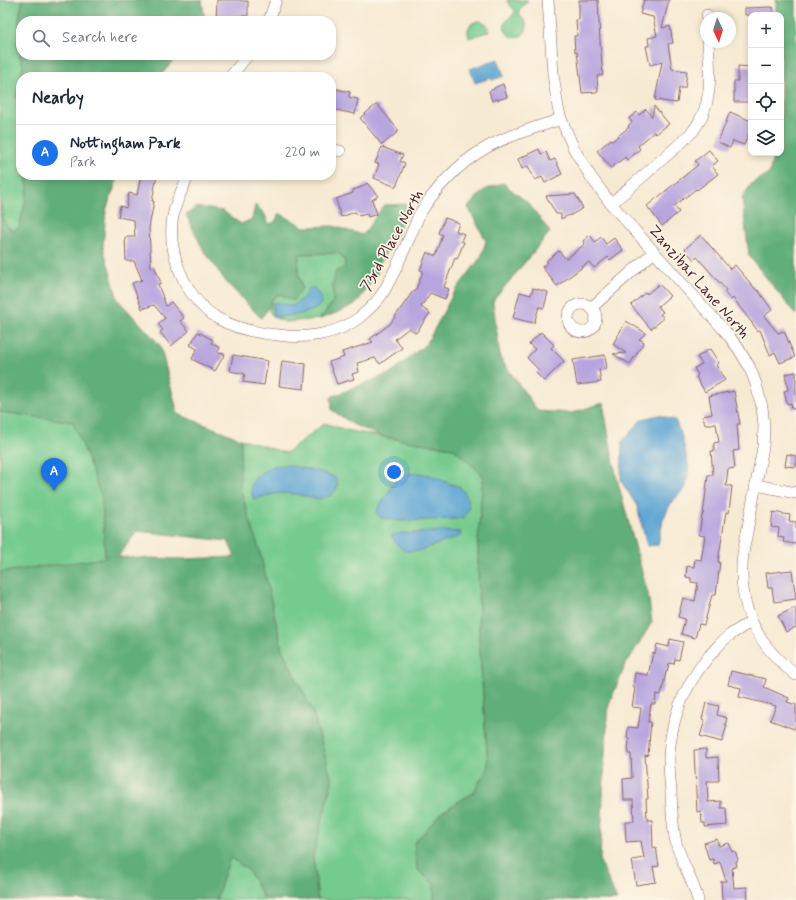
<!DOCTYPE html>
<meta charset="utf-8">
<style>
:root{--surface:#fff;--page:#f6f6f7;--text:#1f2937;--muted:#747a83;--line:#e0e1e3;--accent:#1a73e8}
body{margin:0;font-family:Mynerve,sans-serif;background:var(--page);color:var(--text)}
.controls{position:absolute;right:12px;top:12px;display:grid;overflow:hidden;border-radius:8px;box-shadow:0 2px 6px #0003}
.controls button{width:36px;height:36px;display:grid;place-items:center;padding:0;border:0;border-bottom:1px solid var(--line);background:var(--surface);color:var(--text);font:20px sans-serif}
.compass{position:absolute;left:700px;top:12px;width:36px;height:36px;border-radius:50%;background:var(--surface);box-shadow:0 2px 6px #0003;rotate:176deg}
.you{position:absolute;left:394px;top:472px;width:14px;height:14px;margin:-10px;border:3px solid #fff;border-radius:50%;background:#1a73e8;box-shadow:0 0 0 6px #1a73e833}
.badge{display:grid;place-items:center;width:26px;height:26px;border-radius:50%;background:var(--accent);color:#fff;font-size:13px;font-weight:700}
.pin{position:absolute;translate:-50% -33px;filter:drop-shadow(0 1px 2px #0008)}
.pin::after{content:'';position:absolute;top:21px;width:14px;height:12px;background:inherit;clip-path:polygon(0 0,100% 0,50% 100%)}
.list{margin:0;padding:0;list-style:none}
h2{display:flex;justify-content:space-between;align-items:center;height:52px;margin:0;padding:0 16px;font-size:17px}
h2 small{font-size:13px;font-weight:400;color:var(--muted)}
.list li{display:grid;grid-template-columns:26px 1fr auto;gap:12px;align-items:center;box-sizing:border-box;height:56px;padding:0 16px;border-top:1px solid var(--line)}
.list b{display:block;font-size:15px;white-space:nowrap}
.list p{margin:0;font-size:13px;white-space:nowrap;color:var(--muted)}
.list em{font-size:13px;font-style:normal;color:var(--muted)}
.icon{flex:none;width:22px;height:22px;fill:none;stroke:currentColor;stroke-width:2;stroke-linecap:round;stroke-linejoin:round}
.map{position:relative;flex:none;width:796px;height:900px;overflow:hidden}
.search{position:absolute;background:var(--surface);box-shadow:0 2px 6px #0003;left:16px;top:16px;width:320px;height:44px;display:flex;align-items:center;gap:10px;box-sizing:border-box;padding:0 14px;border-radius:16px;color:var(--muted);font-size:15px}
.panel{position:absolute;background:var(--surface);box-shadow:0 2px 6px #0003;left:16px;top:72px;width:320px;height:108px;border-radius:16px}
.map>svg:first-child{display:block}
.green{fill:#75ca8e;stroke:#60745c}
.forest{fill:#60ae79;stroke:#556652;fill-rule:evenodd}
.water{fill:#5ba5d3;stroke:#52627f}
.building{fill:#b8a5df}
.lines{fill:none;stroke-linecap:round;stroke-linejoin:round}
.minor-casing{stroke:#876666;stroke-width:12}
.minor{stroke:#fff;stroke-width:11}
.labels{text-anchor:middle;stroke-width:3.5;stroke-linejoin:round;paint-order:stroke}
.street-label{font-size:16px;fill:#4a1f2b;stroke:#fcf5e5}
</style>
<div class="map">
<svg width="796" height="900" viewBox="0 0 796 900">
<rect width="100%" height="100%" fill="#fcf5e5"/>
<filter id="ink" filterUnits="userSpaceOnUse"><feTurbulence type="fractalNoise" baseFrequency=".025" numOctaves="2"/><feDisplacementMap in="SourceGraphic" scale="8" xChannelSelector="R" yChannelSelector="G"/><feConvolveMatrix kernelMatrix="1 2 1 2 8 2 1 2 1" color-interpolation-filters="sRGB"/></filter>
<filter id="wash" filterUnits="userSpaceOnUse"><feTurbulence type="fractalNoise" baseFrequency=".012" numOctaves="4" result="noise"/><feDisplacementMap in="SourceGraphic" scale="16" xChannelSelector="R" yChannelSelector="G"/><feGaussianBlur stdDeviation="0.9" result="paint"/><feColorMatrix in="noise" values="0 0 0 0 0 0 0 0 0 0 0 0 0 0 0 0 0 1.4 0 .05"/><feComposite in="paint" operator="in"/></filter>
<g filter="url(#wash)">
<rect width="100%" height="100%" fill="#f7ead3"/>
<g class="green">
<polygon points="0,0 23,0 20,12 17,46 23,66 16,96 21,131 21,175 26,175 28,188 20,228 12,231 4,222 0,200"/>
<path d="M507,0H528L519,11L520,16C538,29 515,46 507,33C505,30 504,27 505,24C507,18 513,17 515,12L514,9L509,5Z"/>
<path d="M478,21C485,21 488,24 490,31L469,38C466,29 469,23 478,21Z"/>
<polygon points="339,253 345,261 345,267 333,283 333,302 320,319 285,322 273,317 269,311 272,299 280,294 302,289 298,273 299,254"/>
<polygon points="100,389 116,583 0,591 0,398"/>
<polygon points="325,423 346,430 383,437 453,448 483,475 478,543 479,640 488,766 474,792 442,812 417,869 434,884 434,900 318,900 313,856 332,781 313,712 282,649 260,552 240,488 241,439 286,453"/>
<polygon points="230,857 248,870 265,900 216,900"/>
</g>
<g class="forest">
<polygon points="23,0 202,0 205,21 21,21 21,55 177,55 160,77 21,77 21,131 16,96 23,66 17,46 20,12"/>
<polygon points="776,0 796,0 796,315 749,256 742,198 752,183 769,174 774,153 781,153 781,15 776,15"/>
<path d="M26,175H119L106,210L103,247L118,300L160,345L178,414L241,439L240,489L260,552L282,649L313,712L332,781L313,856L318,900H265L248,870L230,857L216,900H0V572L105,558L102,499L85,452L73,422L0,412V200L4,222L12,231L19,228L28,188ZM137,531L228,541L235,557L182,559L118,557Z"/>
<polygon points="503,183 529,204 550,232 493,301 500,358 538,411 572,413 603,403 616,475 648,594 652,622 625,666 609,704 605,754 600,861 617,900 434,900 434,884 417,869 414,843 442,812 474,792 488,766 479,640 478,543 483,475 453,448 383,437 354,425 332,410 331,397 391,373 427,343 453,294 481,257 486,241 468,207 484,190"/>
<polygon points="406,204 405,214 399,228 379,265 377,273 357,303 339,312 320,319 333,302 333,283 336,271 345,267 345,261 339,253 299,254 298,273 302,288 293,301 280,294 272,299 270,306 261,318 227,283 204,251 186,215 196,207 223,211 241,224 252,219 255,205 264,213 269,224 275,222 279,213 304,227 333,226 363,235 384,205"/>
</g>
<g class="water">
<polygon points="498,59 504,76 492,80 491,78 475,83 470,69"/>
<path d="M310,288H314L321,298C321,300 321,303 320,305C315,314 283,317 273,317V302L293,306L305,296Z"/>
<polygon points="659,415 675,420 681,434 689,467 686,487 671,503 663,519 658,545 647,546 637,506 621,481 622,442 642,419"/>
<path d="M287,465L321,472L336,478L338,486L332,495L319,499L295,494L279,493L254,499C245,482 259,472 274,466C278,465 283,465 287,465Z"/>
<polygon points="419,473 430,475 448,483 460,487 466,495 469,507 464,518 453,519 401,521 381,518 376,512 397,479 408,474"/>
<polygon points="442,531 461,532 460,536 418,551 404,551 396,543 391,536 400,533 419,533"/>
</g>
<g id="blocks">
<g class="building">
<polygon points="217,0 241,0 241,1 248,1 248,16 238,16 238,21 216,21"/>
<polygon points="579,0 598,0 600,42 603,75 597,76 598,92 582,93 577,52 575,52 574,36 577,36 576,20 579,20"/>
<polygon points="644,0 669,0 662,28 670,26 673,43 668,44 672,69 687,71 685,88 679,88 677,103 655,100 662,62 650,65 646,46 649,46 648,38 657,36 653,17 640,14"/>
<polygon points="773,7 773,15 745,15 745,8"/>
<polygon points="738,66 751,67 751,102 734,102 734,81 738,81"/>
<polygon points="503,84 507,97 497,100 497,99 492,101 489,91 494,89 494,88"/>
<polygon points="331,88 350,92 349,97 358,99 355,114 331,109"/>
<polygon points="377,104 399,131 382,145 360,118"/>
<polygon points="654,106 669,124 656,134 654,132 638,146 640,149 627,160 625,157 611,168 597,151 611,139 612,141 629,127 628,126 632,122 629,118 637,112 639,115 646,109 652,117"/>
<polygon points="730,112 751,121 751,134 749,133 744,145 733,141 730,148 718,142"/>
<polygon points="382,147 403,155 400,161 405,163 396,187 374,178 379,164 375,163"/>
<polygon points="539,149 541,154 546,152 550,161 555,159 562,174 545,183 542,177 535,180 528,166 522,169 518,159"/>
<polygon points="709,150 718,161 712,166 718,174 697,190 696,189 674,206 679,212 662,226 647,206 698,165 695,161"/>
<polygon points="141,175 157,175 152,201 154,201 149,228 151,267 154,266 161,283 158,284 166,306 171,302 184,318 180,321 189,331 171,346 160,332 163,330 158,324 165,318 154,305 142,309 132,283 142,280 134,261 126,261 125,237 135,237 134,220 118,217 120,206 126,208 129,193 137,195"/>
<polygon points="367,183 378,196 372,200 377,214 368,217 367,214 359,216 355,212 341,217 336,199 353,193 353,190 362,187"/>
<polygon points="575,194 583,208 571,215 567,216 561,219 561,214 556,214 546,196"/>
<polygon points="445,218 459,223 456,231 464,234 461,241 464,242 457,259 455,258 444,287 449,289 445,299 430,293 421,307 430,313 416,333 409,328 395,339 402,348 380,364 375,358 357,363 359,372 352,374 354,379 337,384 329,362 344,357 342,352 373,342 370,339 390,324 413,291 415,292 423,271 420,270 427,252 436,256 443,235 439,233"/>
<polygon points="590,235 595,242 601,237 606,244 614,238 623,250 610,260 608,257 594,268 589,262 557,286 542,267 548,262 546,261 559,251 566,259 585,244 583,241"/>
<polygon points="701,235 730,269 735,265 757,291 758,290 772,310 764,316 778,333 784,331 795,357 780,363 775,352 770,355 760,330 758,331 733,298 731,300 724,292 726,290 697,257 694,260 685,249"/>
<polygon points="659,284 670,296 658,306 663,312 660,314 664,318 651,329 631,305 646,292 647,294"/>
<polygon points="533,288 548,292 544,308 539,307 534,323 513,318 520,292 531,295"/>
<polygon points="626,321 646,333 639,339 644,342 630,364 613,354 626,353 613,344"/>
<polygon points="198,332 213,340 211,343 220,348 217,353 225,354 215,371 192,359 197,349 190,345"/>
<polygon points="541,332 554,345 551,348 564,361 544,381 536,373 539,370 527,358 535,349 529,344"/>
<polygon points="710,349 719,363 716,365 725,380 705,392 696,377 698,375 694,368 702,364 697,357"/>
<polygon points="233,355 268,361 264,385 243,382 245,374 230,371"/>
<polygon points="605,355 607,369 599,370 601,382 577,385 573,360"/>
<polygon points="282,361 306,364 304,389 279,386"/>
<polygon points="796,372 796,409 792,409 791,403 787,404 784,391 788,390 785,374"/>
<polygon points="734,391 740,424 737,424 739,450 733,451 735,468 728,469 726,486 732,486 729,513 726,512 718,562 720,562 716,595 712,595 704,625 699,624 695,638 681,634 685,619 678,617 683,598 695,601 698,583 691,582 691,578 686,577 687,566 694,567 695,559 701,560 705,536 699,535 702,515 703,515 708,475 713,475 711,451 714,451 714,443 719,442 716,424 705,425 703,416 712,414 709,396"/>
<polygon points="787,454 796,456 796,467 785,466"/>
<polygon points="773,512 790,515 789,521 796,522 796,544 783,542 784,538 778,537 779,528 771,527"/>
<polygon points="792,570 796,599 774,602 772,588 768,588 766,573"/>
<polygon points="796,607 796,627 786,632 778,616"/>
<polygon points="670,639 683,642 679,660 675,659 674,664 669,663 667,672 666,672 661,695 656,694 655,704 651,704 648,722 651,722 648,756 645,755 648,799 646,799 647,820 652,820 653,848 656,847 659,866 653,867 656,882 636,885 632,860 644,858 641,841 626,842 625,821 634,821 633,800 624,800 623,779 632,778 631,754 628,754 629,738 627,738 628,727 638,728 641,708 632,707 635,688 633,687 635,673 648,675 653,653 655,654 657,644 669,647"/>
<polygon points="731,671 766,679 764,687 789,698 787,702 796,705 796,724 794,729 770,720 776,706 739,697 741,688 728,685"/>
<polygon points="706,703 719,706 717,715 727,718 725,725 727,725 722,742 700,736 705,720 702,719"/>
<polygon points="706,749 706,758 718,757 719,781 707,781 708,802 721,801 721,808 726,808 727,825 705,827 705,823 702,823 701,811 697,812 694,750"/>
<polygon points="717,839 719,846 729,843 732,852 735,851 738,860 736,861 737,866 732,868 734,888 747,887 748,900 722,900 721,881 726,881 720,862 714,864 713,859 709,860 704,843"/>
</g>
</g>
</g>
<g filter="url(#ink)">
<use href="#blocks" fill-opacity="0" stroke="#876666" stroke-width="1"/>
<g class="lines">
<defs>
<g id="minor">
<path d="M548,0L553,74L558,108L561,119L574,149L591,177L611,204L725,331L738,348L749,366L756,384L762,407L764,426L763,447L743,553C737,605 755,644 796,675"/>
<polyline points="707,15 707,18"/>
<polyline points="269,21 276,0"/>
<polyline points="230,77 248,55"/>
<polyline points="331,150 340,151"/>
<path d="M189,175C183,187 177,199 174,211C165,248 184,298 217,318C236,329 256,333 278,335C305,339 336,335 359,318C366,312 374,305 380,297C387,288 391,277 396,268C404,250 412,233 419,215C434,190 458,164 484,149C494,143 506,138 517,134C532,128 547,124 561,119"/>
<path d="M611,204L682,142C685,138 689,135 693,131C714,104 710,73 708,42"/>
<circle cx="582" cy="318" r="14"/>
<polyline points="591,308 654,252"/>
<polyline points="756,485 796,493"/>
<path d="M698,900C693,881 683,865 677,846C672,829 672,810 671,792C670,781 669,770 669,759C670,719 684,686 709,656C716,649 722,640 730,635C737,630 744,626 751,622"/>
</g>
</defs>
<use href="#minor" class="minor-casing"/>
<use href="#minor" class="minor"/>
</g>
</g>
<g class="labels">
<g class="street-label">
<text transform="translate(391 240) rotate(-61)" y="6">73rd Place North</text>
<text transform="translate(700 281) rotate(49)" y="6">Zanzibar Lane North</text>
</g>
</g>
</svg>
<div class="controls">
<button>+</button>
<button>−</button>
<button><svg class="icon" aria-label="locate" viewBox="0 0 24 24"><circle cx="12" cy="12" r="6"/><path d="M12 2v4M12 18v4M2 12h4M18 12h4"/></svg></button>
<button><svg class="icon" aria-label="layers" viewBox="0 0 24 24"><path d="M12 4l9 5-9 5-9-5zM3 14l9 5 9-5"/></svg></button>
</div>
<svg class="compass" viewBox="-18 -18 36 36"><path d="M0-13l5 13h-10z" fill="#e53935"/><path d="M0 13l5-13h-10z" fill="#747a83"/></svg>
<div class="you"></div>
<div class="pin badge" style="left:54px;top:491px">A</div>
<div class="search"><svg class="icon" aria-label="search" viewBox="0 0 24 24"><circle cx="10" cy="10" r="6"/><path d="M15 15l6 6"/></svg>Search here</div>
<section class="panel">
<h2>Nearby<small></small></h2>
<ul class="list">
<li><span class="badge">A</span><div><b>Nottingham Park</b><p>Park</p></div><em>220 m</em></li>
</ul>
</section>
</div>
